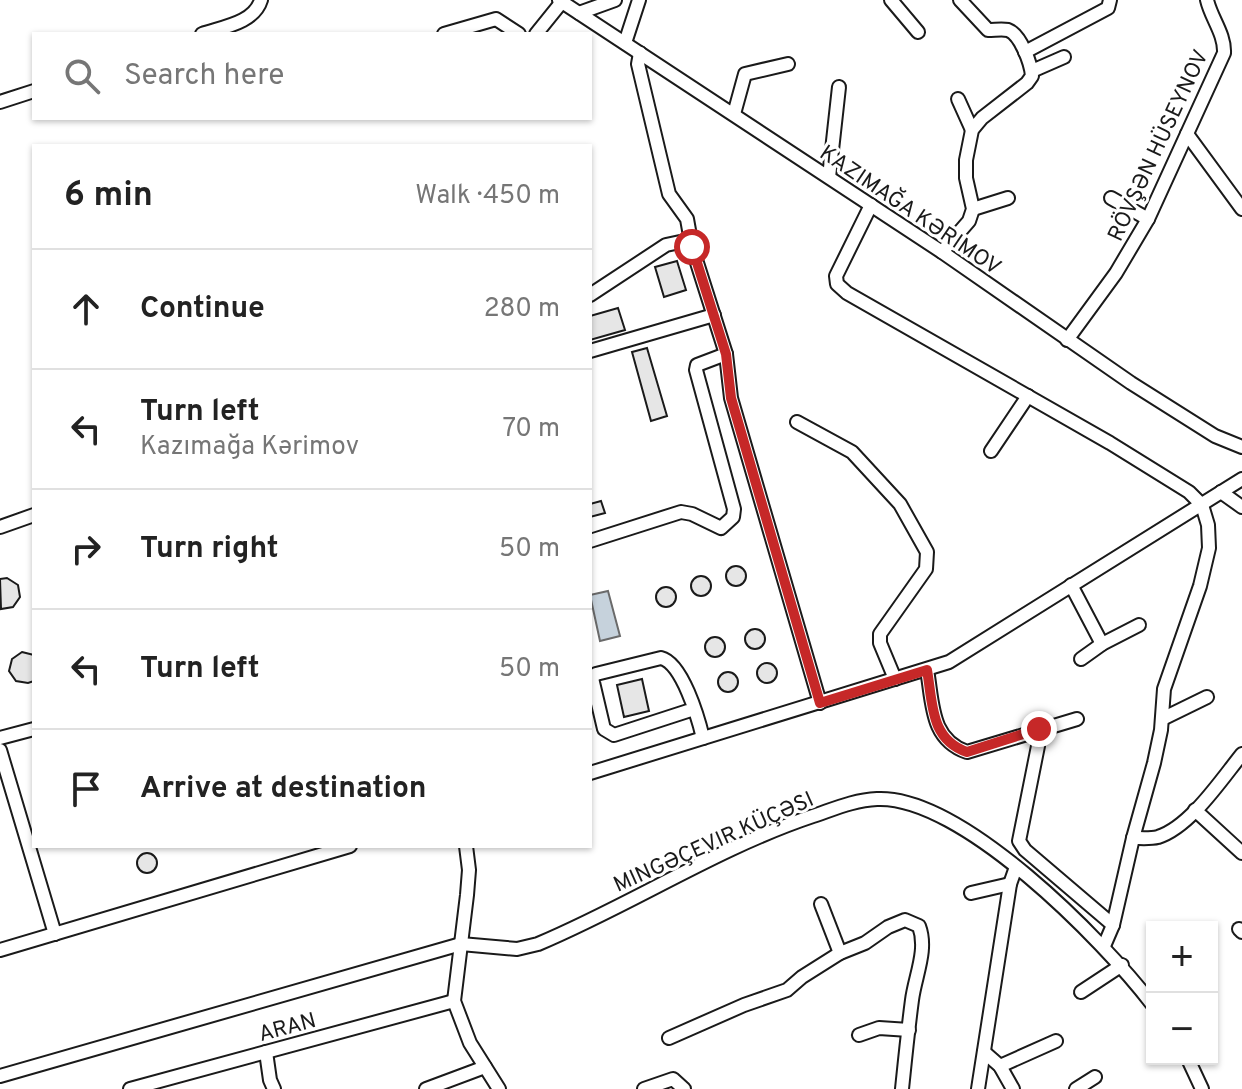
<!DOCTYPE html>
<meta charset="utf-8">
<style>
:root{--surface:#fff;--page:#f2f2f2;--text:#222;--muted:#767676;--line:#e0e0e0}
body{margin:0;font-family:Overpass,sans-serif;background:var(--page);color:var(--text)}
.controls{position:absolute;right:24px;bottom:24px;display:grid;overflow:hidden;border-radius:0px;box-shadow:0 2px 6px #0004}
.controls button{width:72px;height:72px;display:grid;place-items:center;padding:0;border:0;border-bottom:2px solid var(--line);background:var(--surface);color:var(--text);font:40px sans-serif}
.stop{position:absolute;width:24px;height:24px;margin:-18px;border:6px solid #c62828;border-radius:50%;background:#fff}
.stop.end{background:#c62828;border-color:#fff;box-shadow:0 2px 8px #0008}
.list{margin:0;padding:0;list-style:none}
h2{display:flex;justify-content:space-between;align-items:center;height:104px;margin:0;padding:0 32px;font-size:34px}
h2 small{font-size:26px;font-weight:400;color:var(--muted)}
.list li{display:grid;grid-template-columns:52px 1fr auto;gap:24px;align-items:center;box-sizing:border-box;height:120px;padding:0 32px;border-top:2px solid var(--line)}
.list b{display:block;font-size:30px;white-space:nowrap}
.list p{margin:0;font-size:26px;white-space:nowrap;color:var(--muted)}
.list em{font-size:26px;font-style:normal;color:var(--muted)}
.icon{flex:none;width:44px;height:44px;fill:none;stroke:currentColor;stroke-width:2;stroke-linecap:round;stroke-linejoin:round}
.map{position:relative;flex:none;width:1242px;height:1089px;overflow:hidden}
.search{position:absolute;background:var(--surface);box-shadow:0 2px 6px #0004;left:32px;top:32px;width:560px;height:88px;display:flex;align-items:center;gap:20px;box-sizing:border-box;padding:0 28px;border-radius:0px;color:var(--muted);font-size:30px}
.panel{position:absolute;background:var(--surface);box-shadow:0 2px 6px #0004;left:32px;top:144px;width:560px;height:704px;border-radius:0px}
.map>svg:first-child{display:block}
.water{fill:#c6d2dc;stroke:#6a6a6a;stroke-width:2}
.building{fill:#e6e6e6;stroke:#1a1a1a;stroke-width:2}
.lines{fill:none;stroke-linecap:round;stroke-linejoin:round}
.minor-casing{stroke:#1a1a1a;stroke-width:16}
.minor{stroke:#fff;stroke-width:12}
.route{stroke:#c62828;stroke-width:10}
.labels{text-anchor:middle;stroke-width:6;stroke-linejoin:round;paint-order:stroke}
.street-label{font-size:22px;fill:#1a1a1a;stroke:#fff}
</style>
<div class="map">
<svg width="1242" height="1089" viewBox="0 0 1242 1089">
<rect width="100%" height="100%" fill="#fff"/>
<polygon class="water" points="608,591 620,636 600,641 590,595"/>
<g class="building">
<polygon points="677,261 686,290 664,297 655,267"/>
<polygon points="618,308 625,330 590,340 590,316"/>
<polygon points="647,348 667,416 651,421 632,352"/>
<polygon points="601,501 605,513 590,517 590,504"/>
<circle cx="736" cy="576" r="10"/>
<circle cx="701" cy="586" r="10"/>
<polygon points="7,578 18,585 20,597 13,607 1,609 0,579"/>
<circle cx="666" cy="597" r="10"/>
<circle cx="755" cy="639" r="10"/>
<circle cx="715" cy="647" r="10"/>
<polygon points="22,652 34,655 34,681 28,683 16,681 9,671 12,659"/>
<circle cx="767" cy="673" r="10"/>
<circle cx="728" cy="682" r="10"/>
<polygon points="642,679 649,711 624,717 617,685"/>
<circle cx="147" cy="863" r="10"/>
</g>
<g class="lines">
<defs>
<g id="minor">
<polyline points="559,0 942,252 1131,383 1215,436 1242,447"/>
<polyline points="891,0 918,32"/>
<polyline points="579,13 615,0"/>
<path d="M202,34C223,27 254,23 261,0"/>
<polyline points="444,34 496,19 519,34"/>
<polyline points="536,34 561,3"/>
<polyline points="625,43 639,0"/>
<polyline points="1025,52 1108,8 1110,0"/>
<polyline points="640,53 638,64 669,194 687,219 692,247"/>
<polyline points="1032,71 1064,57"/>
<polyline points="958,99 972,130"/>
<polyline points="0,102 34,91"/>
<polyline points="734,114 745,74 788,64"/>
<polyline points="1187,134 1242,209"/>
<polyline points="829,177 839,87"/>
<polyline points="1111,198 1148,219"/>
<polyline points="871,205 836,276 837,284 847,293 1110,443 1189,492 1202,505 1208,525 1209,548 1200,586 1164,689 1161,730 1154,763 1133,838 1113,925 1104,946"/>
<polyline points="973,209 1008,198"/>
<path d="M942,252L969,221L973,209L966,178V160L972,130L982,118L1027,83L1032,76C1031,64 1021,35 1008,30C1002,29 995,30 988,30L960,0"/>
<polyline points="590,295 666,245 680,242 692,247 726,354 731,398 820,703"/>
<path d="M1067,340L1116,273L1148,219L1224,53C1225,34 1211,18 1207,0"/>
<polyline points="590,351 714,315"/>
<polyline points="797,422 852,452 900,504 927,552 926,569 880,634 880,643 895,679"/>
<polyline points="991,451 1028,396"/>
<polyline points="1221,492 1242,507"/>
<polyline points="0,527 34,515"/>
<polyline points="590,541 681,512 692,514 721,528 733,517 734,509 696,370 697,365 726,354"/>
<polyline points="1071,585 1102,644"/>
<polyline points="1081,659 1102,644 1139,625"/>
<path d="M927,670C933,703 930,739 967,752L1077,719"/>
<path d="M694,709L614,735L604,729L592,678L596,674L661,658C682,663 698,717 703,738"/>
<polyline points="1162,719 1207,697"/>
<polyline points="0,738 34,729"/>
<polyline points="1038,746 1019,841 1025,850 1113,925"/>
<polyline points="0,750 55,934"/>
<polyline points="590,773 949,662 1242,479"/>
<polyline points="1195,810 1242,853"/>
<path d="M1133,838C1141,838 1150,839 1158,837C1190,827 1221,780 1242,754"/>
<polyline points="466,846 469,870 467,895 454,1001 470,1043 499,1089"/>
<polyline points="971,893 1010,884"/>
<polyline points="821,904 840,953"/>
<polyline points="1239,929 1242,932"/>
<polyline points="0,950 350,846"/>
<polyline points="1081,992 1122,965"/>
<polyline points="859,1035 879,1028 909,1030"/>
<path d="M669,1038L744,1005L787,990L802,977L840,953L865,943L888,927L905,920L919,926C928,950 915,976 912,1000C908,1030 905,1060 902,1089"/>
<polyline points="266,1052 270,1080 274,1089"/>
<polyline points="984,1052 1000,1066 1013,1089"/>
<polyline points="1188,1059 1202,1089"/>
<polyline points="1000,1066 1056,1041"/>
<path d="M0,1076L461,944L517,949L538,944C631,905 717,848 813,816C834,809 854,800 877,799C961,795 1103,940 1152,1004"/>
<polyline points="130,1089 454,1001"/>
<polyline points="426,1089 485,1067"/>
<polyline points="644,1089 673,1079 684,1089"/>
<polyline points="978,1089 1010,884 1016,867"/>
<polyline points="1076,1089 1095,1077"/>
</g>
</defs>
<use href="#minor" class="minor-casing"/>
<use href="#minor" class="minor"/>
</g>
<g class="lines">
<path class="route" d="M692,247L726,354L731,398L820,703L927,670C933,704 930,739 967,752L1039,729"/>
</g>
<g class="labels">
<g class="street-label">
<text transform="translate(1157 145) rotate(-65)" y="8">RÖVŞƏN HÜSEYNOV</text>
<text transform="translate(911 209) rotate(34)" y="8">KAZIMAĞA KƏRIMOV</text>
<text transform="translate(713 841) rotate(-24)" y="8">MINGƏÇEVIR KÜÇƏSI</text>
<text transform="translate(287 1026) rotate(-15)" y="8">ARAN</text>
</g>
</g>
</svg>
<div class="controls">
<button>+</button>
<button>−</button>
</div>
<div class="stop" style="left:692px;top:247px"></div>
<div class="stop end" style="left:1039px;top:729px"></div>
<div class="search"><svg class="icon" aria-label="search" viewBox="0 0 24 24"><circle cx="10" cy="10" r="6"/><path d="M15 15l6 6"/></svg>Search here</div>
<section class="panel">
<h2>6 min<small>Walk · 450 m</small></h2>
<ul class="list">
<li><svg class="icon" aria-label="ahead" viewBox="0 0 24 24"><path d="M12 20V5M6 11l6-6 6 6"/></svg><div><b>Continue</b></div><em>280 m</em></li>
<li><svg class="icon" aria-label="left" viewBox="0 0 24 24"><path d="M17 20v-9H6M10 6l-5 5 5 5"/></svg><div><b>Turn left</b><p>Kazımağa Kərimov</p></div><em>70 m</em></li>
<li><svg class="icon" aria-label="right" viewBox="0 0 24 24"><path d="M7 20v-9h11M14 6l5 5-5 5"/></svg><div><b>Turn right</b></div><em>50 m</em></li>
<li><svg class="icon" aria-label="left" viewBox="0 0 24 24"><path d="M17 20v-9H6M10 6l-5 5 5 5"/></svg><div><b>Turn left</b></div><em>50 m</em></li>
<li><svg class="icon" aria-label="arrive" viewBox="0 0 24 24"><path d="M6 21V4h12l-3 4 3 4H6"/></svg><div><b>Arrive at destination</b></div></li>
</ul>
</section>
</div>
